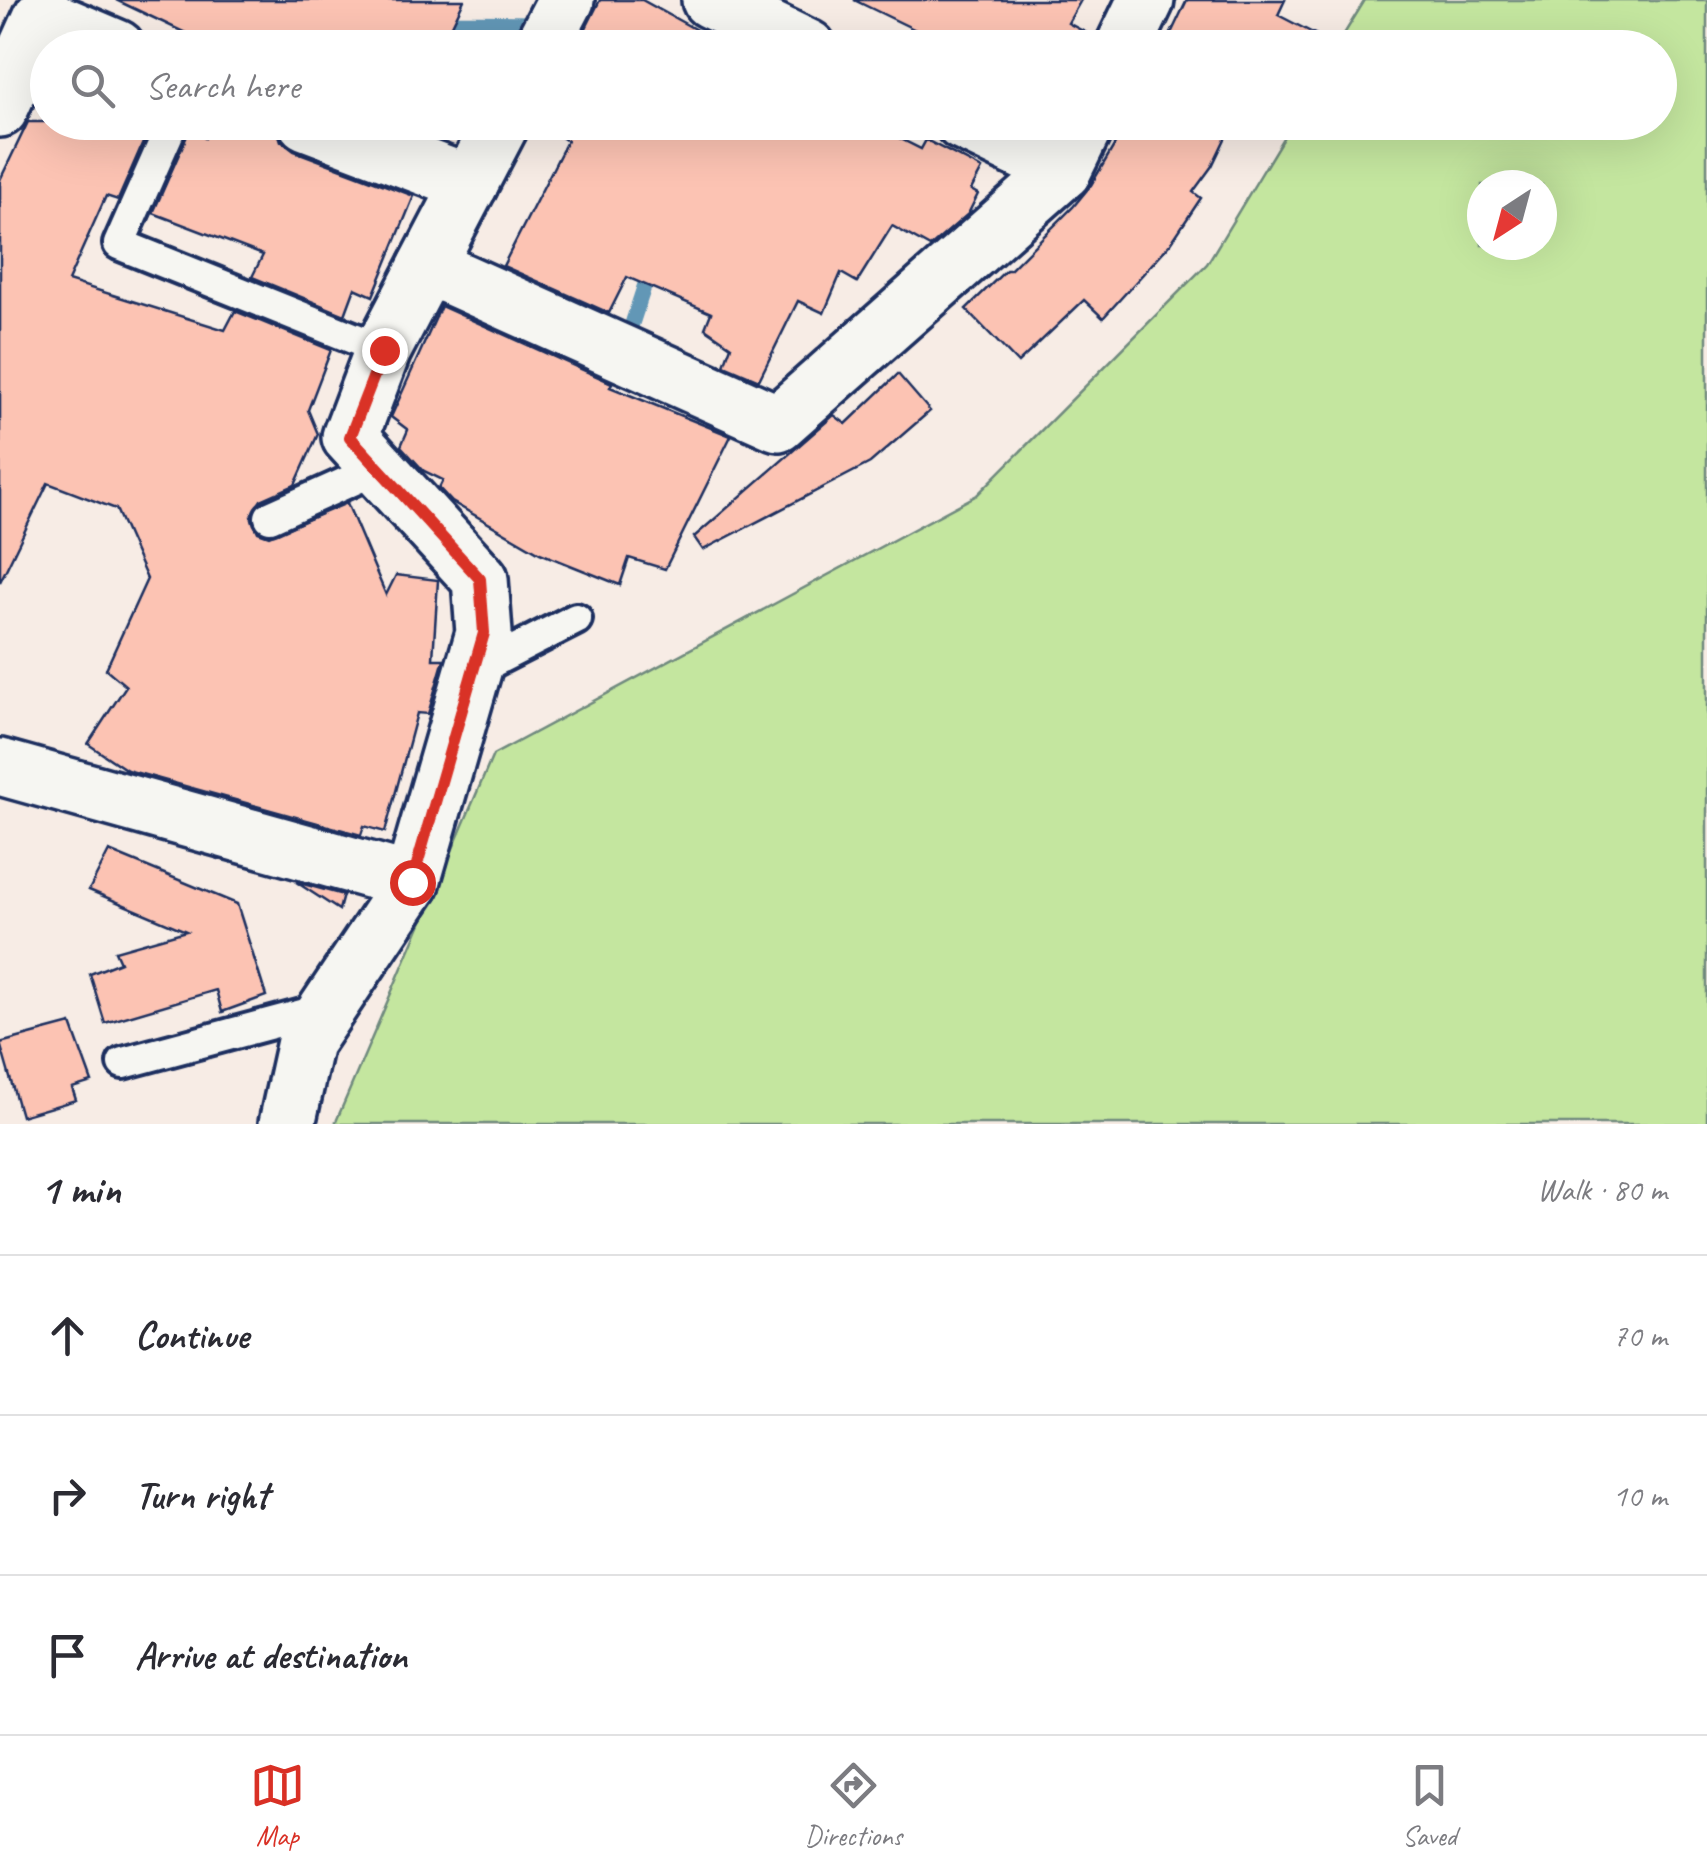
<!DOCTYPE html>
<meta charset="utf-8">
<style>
:root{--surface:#fff;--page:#f2f2f3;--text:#2b2b33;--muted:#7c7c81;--line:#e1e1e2;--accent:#d93025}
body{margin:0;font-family:Caveat,sans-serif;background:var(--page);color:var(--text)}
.compass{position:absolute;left:1467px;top:170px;width:90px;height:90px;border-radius:50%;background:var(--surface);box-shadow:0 10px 40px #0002;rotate:216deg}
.stop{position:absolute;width:30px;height:30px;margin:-22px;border:8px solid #d93025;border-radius:50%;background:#fff}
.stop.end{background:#d93025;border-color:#fff;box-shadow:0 2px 10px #0008}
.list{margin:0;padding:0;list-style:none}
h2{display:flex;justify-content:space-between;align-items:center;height:130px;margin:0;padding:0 40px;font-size:42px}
h2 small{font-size:32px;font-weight:400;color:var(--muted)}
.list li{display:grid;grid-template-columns:65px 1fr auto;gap:30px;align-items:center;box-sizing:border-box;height:160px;padding:0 40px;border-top:2px solid var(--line)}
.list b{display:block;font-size:38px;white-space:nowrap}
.list em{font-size:32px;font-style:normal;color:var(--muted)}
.icon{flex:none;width:55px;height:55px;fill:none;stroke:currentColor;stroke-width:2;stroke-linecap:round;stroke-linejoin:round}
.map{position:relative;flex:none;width:1707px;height:1124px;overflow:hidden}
.search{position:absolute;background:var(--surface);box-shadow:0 10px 40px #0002;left:30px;right:30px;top:30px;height:110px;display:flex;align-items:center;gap:25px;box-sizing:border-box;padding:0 35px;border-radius:55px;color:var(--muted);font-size:38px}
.sheet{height:610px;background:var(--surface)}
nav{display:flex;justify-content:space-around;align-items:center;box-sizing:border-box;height:140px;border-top:2px solid var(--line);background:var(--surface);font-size:28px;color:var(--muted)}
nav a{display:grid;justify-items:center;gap:5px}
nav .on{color:var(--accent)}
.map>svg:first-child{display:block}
.green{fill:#c4e69f;stroke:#708a7e;stroke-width:2.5;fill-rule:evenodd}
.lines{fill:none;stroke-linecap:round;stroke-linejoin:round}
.stream{stroke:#6297b6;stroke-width:15}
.building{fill:#fcc3b3;stroke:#1b2f5e;stroke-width:2.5}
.lane-casing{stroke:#1b2f5e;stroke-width:38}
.street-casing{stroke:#1b2f5e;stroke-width:62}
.lane{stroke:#f6f6f2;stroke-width:30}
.street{stroke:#f6f6f2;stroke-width:55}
.route{stroke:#d93025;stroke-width:12}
</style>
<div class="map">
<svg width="1707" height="1124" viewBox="0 0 1707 1124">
<rect width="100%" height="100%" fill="#f7ece5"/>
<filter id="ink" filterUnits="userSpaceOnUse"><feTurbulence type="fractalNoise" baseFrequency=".01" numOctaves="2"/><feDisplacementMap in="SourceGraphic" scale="20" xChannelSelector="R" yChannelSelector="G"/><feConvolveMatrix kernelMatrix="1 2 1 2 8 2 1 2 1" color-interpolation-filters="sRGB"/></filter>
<g filter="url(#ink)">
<path class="green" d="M1365,0H1707V1124H335L493,755L977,495L1207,264L1292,123L1660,122V48L1336,47ZM1482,185H1542V245H1482Z"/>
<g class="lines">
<g class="stream">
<polyline points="437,18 456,22 532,23"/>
<polyline points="629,333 651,266"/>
</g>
</g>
<g class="building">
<polygon points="116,0 464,0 445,40 463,48 217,48"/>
<polygon points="600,0 642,0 729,48 576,48"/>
<polygon points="854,0 1081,0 1068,23 1094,37 1092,48 953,48"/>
<polygon points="1187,0 1285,0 1278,15 1342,48 1158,48 1161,42 1166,44"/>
<polygon points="28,122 152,122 118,200 106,196 68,281 225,330 235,311 331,350 308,410 318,434 295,485 261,500 251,516 258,532 269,536 347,503 386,595 396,575 438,580 433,659 444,659 428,714 417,713 385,832 364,826 361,835 127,770 88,744 126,686 106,669 147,579 116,509 48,483 0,582 0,180"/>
<polygon points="215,122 275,122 281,141 294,151 414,196 373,296 355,288 345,315 252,277 263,255 153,213 190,129 205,138"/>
<polygon points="396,122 459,122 454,135 444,132 440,139"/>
<polygon points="553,122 867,122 921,149 926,140 982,169 971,190 978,194 968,214 930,247 892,226 857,282 841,273 824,313 798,301 759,380 724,365 731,346 705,328 711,313 627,277 609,313 503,266 567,141 549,128"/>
<polygon points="1128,122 1233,122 1212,166 1193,192 1201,198 1171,243 1103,318 1084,300 1018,363 966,309 1006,270 1010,270 1073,207 1091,185"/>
<polygon points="441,306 612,383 610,387 731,436 665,569 629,558 620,585 540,553 452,502 439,488 443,480 424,471 401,446 408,430 391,417"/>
<polygon points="898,374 930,411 870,463 703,550 694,537 834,415 846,424"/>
<polygon points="109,851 237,904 266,996 222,1012 216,990 105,1023 90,974 120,962 115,951 186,931 89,890"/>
<polygon points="296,882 343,895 339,910"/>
<polygon points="71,1024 92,1082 72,1088 76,1100 21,1116 0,1043"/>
</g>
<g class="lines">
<defs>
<g id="lane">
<polyline points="173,122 119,244 383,350"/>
<polyline points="270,517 379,468"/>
<polyline points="474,671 576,619"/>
<polyline points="123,1063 328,1008"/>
</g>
<g id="street">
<polyline points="710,0 808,48"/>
<polyline points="541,48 566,0"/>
<polyline points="1123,48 1146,0"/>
<polyline points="0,109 42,16 117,48"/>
<polyline points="306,122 470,184"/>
<polyline points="962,122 1063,171"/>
<polyline points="427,266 778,423 1063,171 1087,122"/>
<polyline points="0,767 412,882"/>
<polyline points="287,1124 305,1042 412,882 484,633 480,579 350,437 383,350 502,122"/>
</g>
</defs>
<use href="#lane" class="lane-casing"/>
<use href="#street" class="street-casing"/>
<use href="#lane" class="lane"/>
<use href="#street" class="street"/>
</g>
</g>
<g class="lines" filter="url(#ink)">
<polyline class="route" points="384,350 350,437 480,579 484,633 412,882"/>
</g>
</svg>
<svg class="compass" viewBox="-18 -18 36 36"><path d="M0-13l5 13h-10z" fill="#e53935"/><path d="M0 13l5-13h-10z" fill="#7c7c81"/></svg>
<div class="stop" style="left:412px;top:882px"></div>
<div class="stop end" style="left:384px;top:350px"></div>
<div class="search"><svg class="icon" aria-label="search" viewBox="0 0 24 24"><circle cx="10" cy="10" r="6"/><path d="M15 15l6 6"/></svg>Search here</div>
</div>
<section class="sheet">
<h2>1 min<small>Walk · 80 m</small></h2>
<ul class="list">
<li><svg class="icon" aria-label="ahead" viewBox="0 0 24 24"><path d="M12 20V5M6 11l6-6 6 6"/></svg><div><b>Continue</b></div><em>70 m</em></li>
<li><svg class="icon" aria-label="right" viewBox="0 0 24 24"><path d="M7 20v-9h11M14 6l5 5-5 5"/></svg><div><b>Turn right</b></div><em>10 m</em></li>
<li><svg class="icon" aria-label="arrive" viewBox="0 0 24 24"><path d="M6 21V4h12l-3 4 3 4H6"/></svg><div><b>Arrive at destination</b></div></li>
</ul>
</section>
<nav>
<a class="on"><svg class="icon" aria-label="map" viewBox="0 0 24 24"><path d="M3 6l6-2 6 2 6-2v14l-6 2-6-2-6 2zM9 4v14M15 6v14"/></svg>Map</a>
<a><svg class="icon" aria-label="directions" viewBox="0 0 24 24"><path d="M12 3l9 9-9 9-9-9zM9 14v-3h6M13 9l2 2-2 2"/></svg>Directions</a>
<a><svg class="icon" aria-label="saved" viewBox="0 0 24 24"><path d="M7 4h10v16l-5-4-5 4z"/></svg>Saved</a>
</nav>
